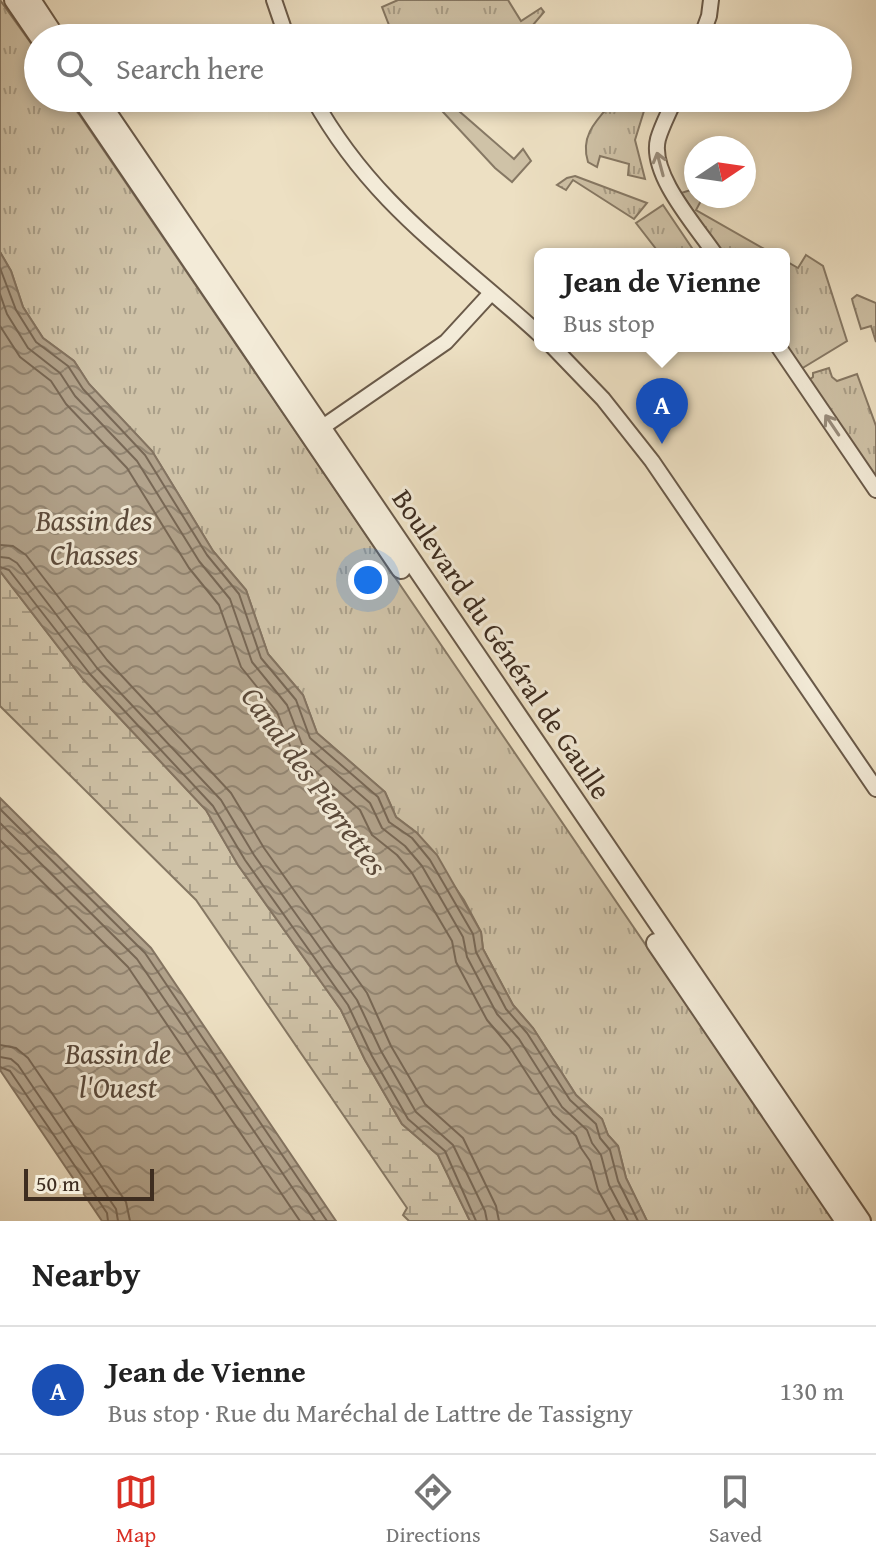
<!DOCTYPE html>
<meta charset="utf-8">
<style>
:root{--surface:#fff;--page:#f2f2f2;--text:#222;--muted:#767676;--line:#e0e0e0;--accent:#d93025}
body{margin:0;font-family:"Gentium Book Plus",serif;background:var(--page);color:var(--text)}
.compass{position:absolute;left:684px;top:136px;width:72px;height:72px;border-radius:50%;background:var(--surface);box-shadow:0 4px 12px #0003;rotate:77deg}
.scale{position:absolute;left:24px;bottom:20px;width:130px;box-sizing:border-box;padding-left:8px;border:4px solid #3e2d20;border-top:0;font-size:22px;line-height:28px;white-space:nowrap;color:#3e2d20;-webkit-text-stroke:6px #f3ebd8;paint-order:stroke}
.you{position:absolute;left:368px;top:580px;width:28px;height:28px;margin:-20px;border:6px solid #fff;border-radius:50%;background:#1a73e8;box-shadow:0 0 0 12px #1a73e833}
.badge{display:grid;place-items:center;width:52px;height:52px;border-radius:50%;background:var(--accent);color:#fff;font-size:26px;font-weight:700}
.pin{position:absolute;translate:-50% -66px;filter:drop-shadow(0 2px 4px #0008)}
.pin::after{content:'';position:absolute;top:42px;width:28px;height:24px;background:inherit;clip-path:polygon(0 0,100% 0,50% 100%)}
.popup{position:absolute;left:534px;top:248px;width:256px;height:104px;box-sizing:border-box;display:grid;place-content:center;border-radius:12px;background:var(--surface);filter:drop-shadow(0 2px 6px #0005);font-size:26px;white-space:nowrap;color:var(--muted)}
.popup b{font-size:30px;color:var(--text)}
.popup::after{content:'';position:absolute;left:50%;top:100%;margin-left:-16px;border:16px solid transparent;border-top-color:var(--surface)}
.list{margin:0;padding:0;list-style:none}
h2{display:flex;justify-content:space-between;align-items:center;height:104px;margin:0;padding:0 32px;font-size:34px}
h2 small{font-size:26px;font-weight:400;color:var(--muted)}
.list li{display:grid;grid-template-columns:52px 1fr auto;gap:24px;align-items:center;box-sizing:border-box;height:128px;padding:0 32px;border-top:2px solid var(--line)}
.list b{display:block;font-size:30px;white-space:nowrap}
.list p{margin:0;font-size:26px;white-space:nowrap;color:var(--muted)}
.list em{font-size:26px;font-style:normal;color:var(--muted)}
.icon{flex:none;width:44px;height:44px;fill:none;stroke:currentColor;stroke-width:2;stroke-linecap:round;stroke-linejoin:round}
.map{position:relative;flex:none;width:876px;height:1221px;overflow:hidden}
.search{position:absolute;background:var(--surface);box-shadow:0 4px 12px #0003;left:24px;right:24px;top:24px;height:88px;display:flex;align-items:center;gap:20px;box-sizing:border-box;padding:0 28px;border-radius:44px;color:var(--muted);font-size:30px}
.sheet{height:232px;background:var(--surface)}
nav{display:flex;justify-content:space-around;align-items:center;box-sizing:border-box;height:112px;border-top:2px solid var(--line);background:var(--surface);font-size:22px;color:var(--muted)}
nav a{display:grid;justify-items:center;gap:4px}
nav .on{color:var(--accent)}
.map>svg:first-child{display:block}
.grass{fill:url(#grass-tufts);stroke:#867864;stroke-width:2}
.wetland{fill:url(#wetland-marsh);stroke:#867864;stroke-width:2}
.water{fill:url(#water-waves);stroke:#847461;stroke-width:2}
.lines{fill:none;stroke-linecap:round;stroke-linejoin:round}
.shore{stroke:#786856;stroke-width:2}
.minor-casing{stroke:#6a5a49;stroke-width:18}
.tertiary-casing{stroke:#6a5a49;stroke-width:22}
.minor{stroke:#f3ebd8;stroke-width:14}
.tertiary{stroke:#f3ebd8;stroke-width:18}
.oneway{stroke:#988c7c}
.labels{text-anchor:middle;stroke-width:6;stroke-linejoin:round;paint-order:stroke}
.street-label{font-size:28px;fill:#3e2d20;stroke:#f3ebd8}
.water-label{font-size:30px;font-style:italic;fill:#5b4a3b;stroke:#f3ebd8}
</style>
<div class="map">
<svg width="876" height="1221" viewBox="0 0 876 1221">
<defs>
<pattern id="grass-tufts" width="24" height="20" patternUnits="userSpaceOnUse" patternTransform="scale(2)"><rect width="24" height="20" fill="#cfc2a7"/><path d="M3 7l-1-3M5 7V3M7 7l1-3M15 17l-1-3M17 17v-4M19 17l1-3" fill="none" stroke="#a99e88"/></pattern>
<pattern id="wetland-marsh" width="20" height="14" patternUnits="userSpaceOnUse" patternTransform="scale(2)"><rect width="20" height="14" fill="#cfc2a7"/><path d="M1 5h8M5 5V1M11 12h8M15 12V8" fill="none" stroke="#a99e88"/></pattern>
<pattern id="water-waves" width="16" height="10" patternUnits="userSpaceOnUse" patternTransform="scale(2)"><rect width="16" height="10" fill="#b2a38c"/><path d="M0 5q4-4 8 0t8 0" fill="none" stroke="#928572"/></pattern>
</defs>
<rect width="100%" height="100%" fill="#ede0c3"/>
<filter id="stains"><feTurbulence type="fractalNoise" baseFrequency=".0025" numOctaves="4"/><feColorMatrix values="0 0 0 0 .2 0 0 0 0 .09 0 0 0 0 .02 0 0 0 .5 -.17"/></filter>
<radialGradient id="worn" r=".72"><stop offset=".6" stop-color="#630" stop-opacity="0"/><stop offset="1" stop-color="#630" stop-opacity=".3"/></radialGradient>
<g class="grass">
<polygon points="0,0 38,53 38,98 68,98 834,1221 647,1221 626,1178 618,1146 608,1135 602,1119 576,1095 533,1028 513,1005 483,949 481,932 464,900 417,833 396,817 385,792 317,733 303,695 268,654 246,590 213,551 152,451 89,384 74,361 43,338 23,307 11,271 0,252"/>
<polygon points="398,0 508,0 521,21 541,8 544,12 522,38 394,38 382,7"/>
<polygon points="430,98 469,98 459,111 514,159 523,149 531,161 512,182 495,168"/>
<path d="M616,98H648L635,140L645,179L628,175L629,164L600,156L597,167L588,162C579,134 599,118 616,98Z"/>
<polygon points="575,176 647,203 634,219 573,180 566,190 557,185 567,178"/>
<polygon points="694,189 696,196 703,197 696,210 773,254 723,254 681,193"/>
<polygon points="663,205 696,254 660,254 636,223"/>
<polygon points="806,255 823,266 847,341 801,369 784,344 784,260 798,268"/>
<polygon points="857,295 876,303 876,342 871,326 861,329 853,303 852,299"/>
<polygon points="829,368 832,377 837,381 857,374 876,426 876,478 809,380 813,377 813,373"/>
</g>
<polygon class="wetland" points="0,571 83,679 206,810 238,865 341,1010 365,1060 402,1124 438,1155 470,1221 409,1221 403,1215 407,1208 196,900 0,706"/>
<g class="water">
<polygon points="0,252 11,271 23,307 43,338 74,361 89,384 152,451 213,551 246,590 268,654 303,695 317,733 385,792 396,817 417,833 437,855 481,932 483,949 513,1005 533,1028 576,1095 602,1119 608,1135 618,1146 626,1178 647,1221 470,1221 438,1155 402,1124 365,1060 341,1010 238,865 206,810 83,679 0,571"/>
<polygon points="0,798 151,948 336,1221 102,1221 0,1070"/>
</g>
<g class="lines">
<g class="shore">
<polyline points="0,268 16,310 36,342 68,366 83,389 145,455 207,555 239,594 261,658 296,700 310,738 378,797 389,822 412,838 430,860 473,934 476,952 506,1009 527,1033 570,1100 596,1124 600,1138 610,1150 618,1181 638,1221"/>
<polyline points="0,294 7,314 28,348 60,373 75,396 137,461 199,561 230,599 252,662 287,705 302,744 370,803 382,828 405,846 422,866 463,937 467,957 497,1014 519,1039 562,1107 587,1130 592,1143 601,1155 609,1185 628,1221"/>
<polyline points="0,326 20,357 51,381 66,404 127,468 189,568 219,605 241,667 277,712 292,751 360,810 372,835 397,855 412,873 452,941 456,962 487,1020 509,1046 553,1114 576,1136 581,1148 590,1161 598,1190 615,1221"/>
<polyline points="0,545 13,546 26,555 107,660 231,793 264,848 367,993 391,1046 425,1104 463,1138 496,1206 499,1221"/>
<polyline points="0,557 9,558 17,563 97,668 221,800 254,855 357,1000 381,1051 416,1112 453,1145 485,1211 487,1221"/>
<polyline points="0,567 9,570 90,674 213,806 245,860 348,1005 372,1056 408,1119 445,1151 476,1221"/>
<polyline points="0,809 145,953 327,1221"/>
<polyline points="0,823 137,959 315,1221"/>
<polyline points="0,840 128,967 300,1221"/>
<polyline points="0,1045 16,1048 28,1058 126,1202 130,1221"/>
<polyline points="0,1057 11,1059 18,1065 116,1209 118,1221"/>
<polyline points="0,1067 10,1071 107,1213 108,1221"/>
</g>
<defs>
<g id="minor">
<polyline points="274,0 287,38"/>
<polyline points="701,38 709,16 711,0"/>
<path d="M313,98C373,206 453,255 540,335"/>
<path d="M675,98C670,111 662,125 658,139C649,174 696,226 715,254"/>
<polyline points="552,346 603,399 652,461 876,789"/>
<polyline points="778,346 876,490"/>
<polyline points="314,433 446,342 491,293"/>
</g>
<g id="tertiary">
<polyline points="14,0 40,38"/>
<polyline points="31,0 56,38"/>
<polyline points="81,98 401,569"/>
<polyline points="97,98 861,1221"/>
<polyline points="656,943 845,1221"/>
</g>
</defs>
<use href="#minor" class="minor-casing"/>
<use href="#tertiary" class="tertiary-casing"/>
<use href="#minor" class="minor"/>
<use href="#tertiary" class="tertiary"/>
</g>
<defs><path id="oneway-shaft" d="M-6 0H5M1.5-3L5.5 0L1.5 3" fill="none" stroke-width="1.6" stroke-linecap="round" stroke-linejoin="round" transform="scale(2)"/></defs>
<g class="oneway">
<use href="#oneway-shaft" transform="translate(660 164) rotate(-105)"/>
<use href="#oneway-shaft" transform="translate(832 425) rotate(-124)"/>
</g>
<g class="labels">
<g class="street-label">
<text transform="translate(502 644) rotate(56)" y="10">Boulevard du Général de Gaulle</text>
</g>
<g class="water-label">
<text x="94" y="531">Bassin des<tspan x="94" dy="34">Chasses</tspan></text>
<text transform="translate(314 781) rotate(54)" y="10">Canal des Pierrettes</text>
<text x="118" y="1064">Bassin de<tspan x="118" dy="34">l'Ouest</tspan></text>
</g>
</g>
<rect width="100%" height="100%" filter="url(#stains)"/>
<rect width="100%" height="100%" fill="url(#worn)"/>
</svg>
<svg class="compass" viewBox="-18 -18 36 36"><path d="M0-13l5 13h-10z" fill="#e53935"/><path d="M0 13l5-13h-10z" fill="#767676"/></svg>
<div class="scale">50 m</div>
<div class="you"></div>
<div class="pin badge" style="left:662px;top:444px;background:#1a4fb4">A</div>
<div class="popup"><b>Jean de Vienne</b>Bus stop</div>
<div class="search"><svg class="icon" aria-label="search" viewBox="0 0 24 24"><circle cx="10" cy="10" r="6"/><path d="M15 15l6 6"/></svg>Search here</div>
</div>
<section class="sheet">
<h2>Nearby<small></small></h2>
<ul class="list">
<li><span class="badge" style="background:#1a4fb4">A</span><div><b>Jean de Vienne</b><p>Bus stop · Rue du Maréchal de Lattre de Tassigny</p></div><em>130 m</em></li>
</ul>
</section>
<nav>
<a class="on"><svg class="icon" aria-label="map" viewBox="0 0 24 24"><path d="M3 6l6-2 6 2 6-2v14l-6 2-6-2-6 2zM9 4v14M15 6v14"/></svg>Map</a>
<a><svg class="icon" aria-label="directions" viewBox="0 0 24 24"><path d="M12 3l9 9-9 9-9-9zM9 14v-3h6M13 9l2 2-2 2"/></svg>Directions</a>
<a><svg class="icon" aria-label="saved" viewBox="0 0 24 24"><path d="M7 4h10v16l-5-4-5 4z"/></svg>Saved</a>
</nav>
